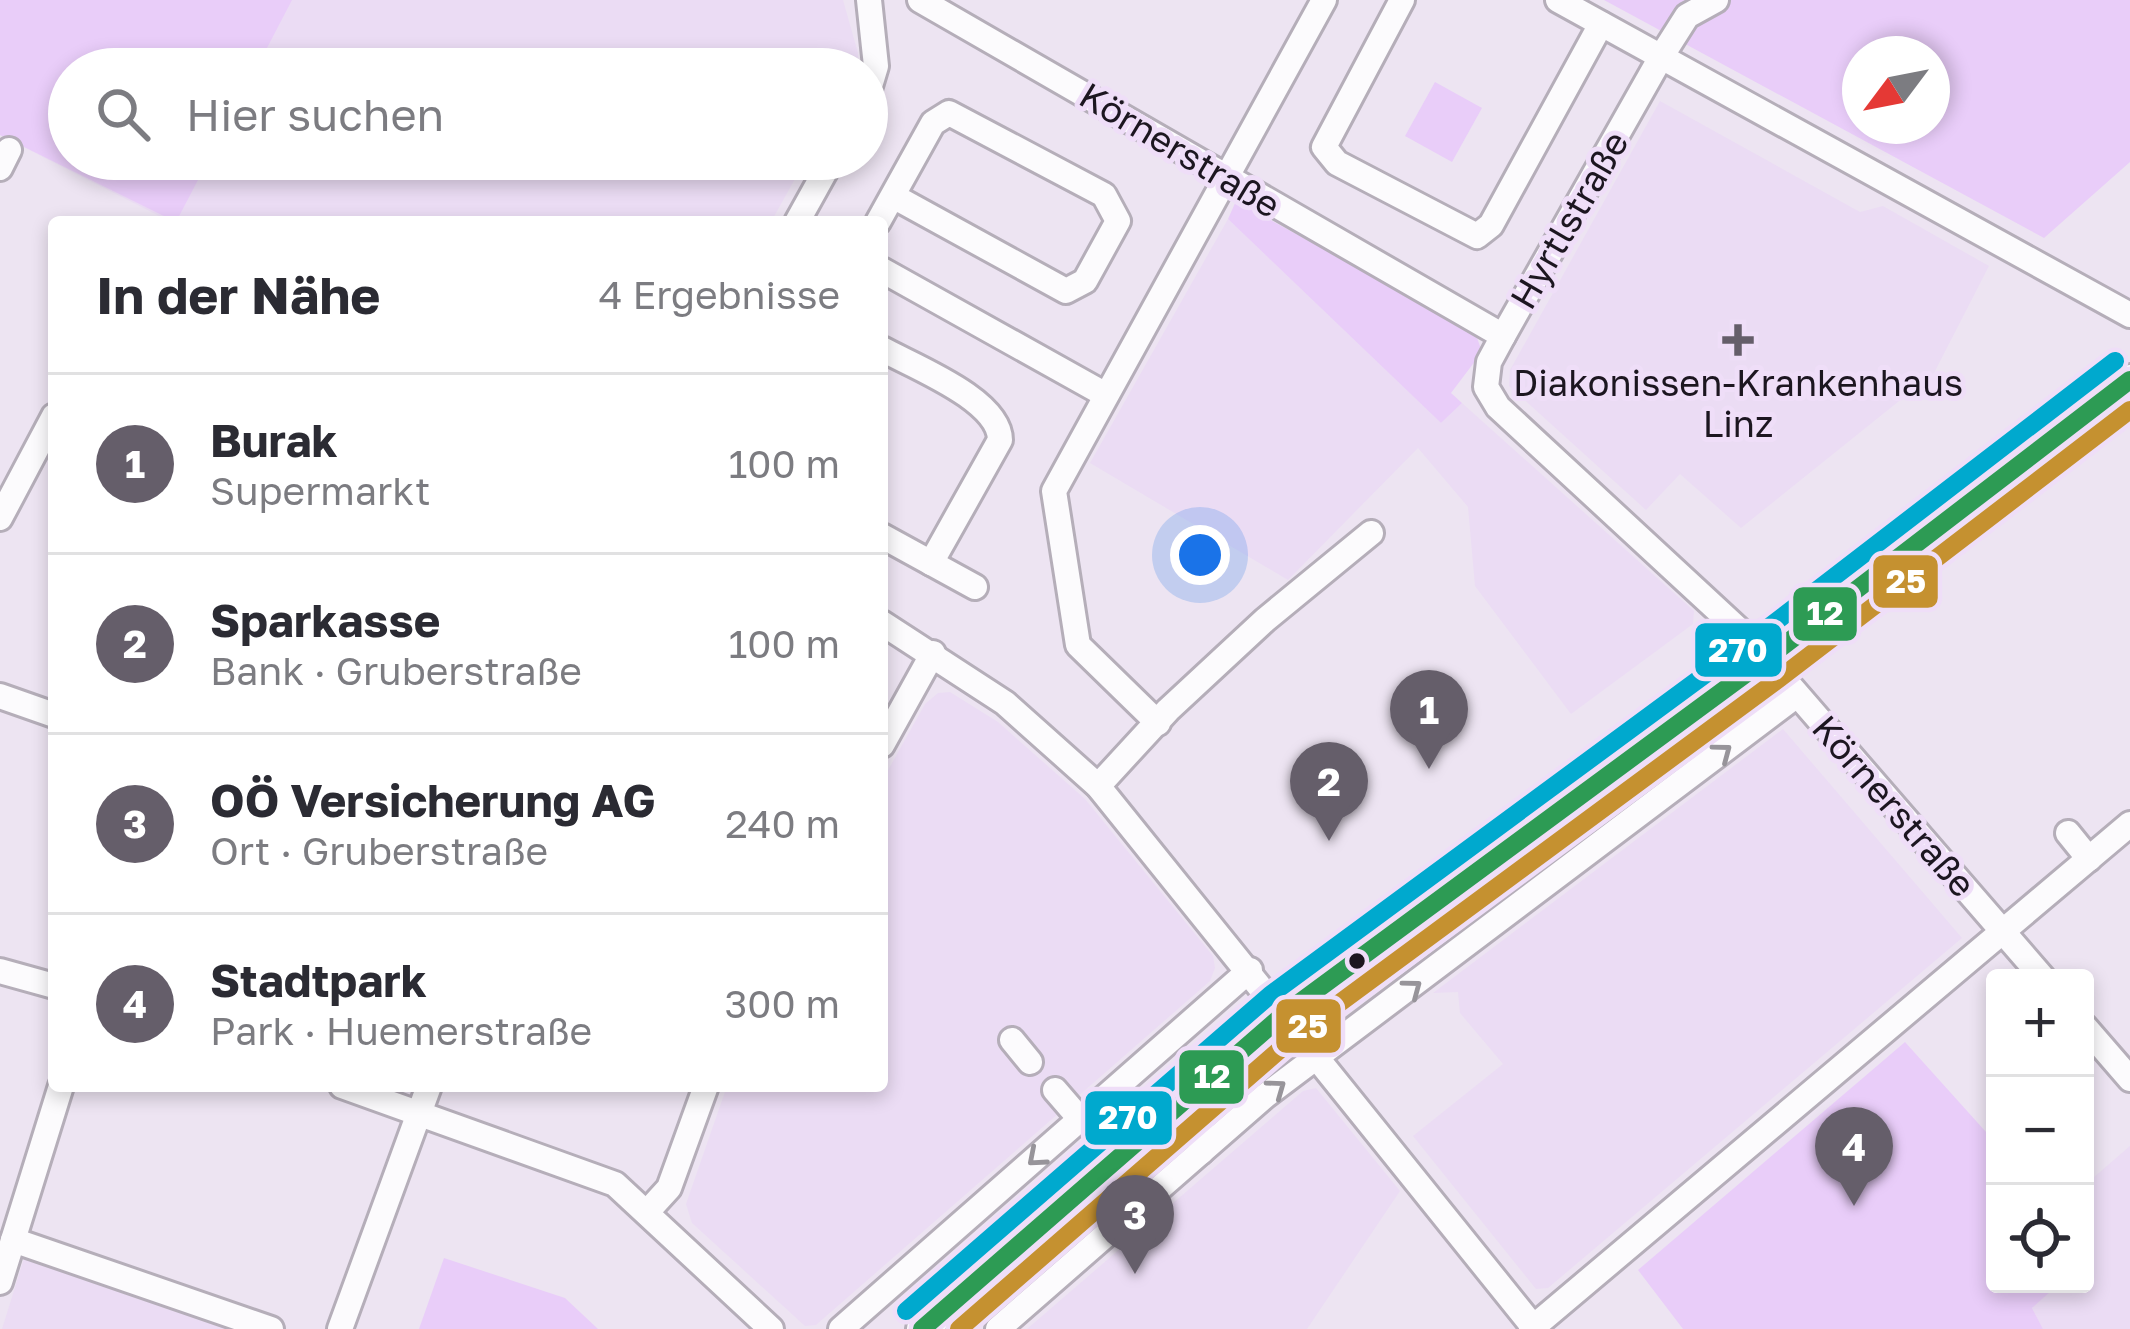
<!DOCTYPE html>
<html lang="de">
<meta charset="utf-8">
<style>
:root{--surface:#fff;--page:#f7f7f7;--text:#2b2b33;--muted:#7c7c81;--line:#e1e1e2;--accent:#655e6a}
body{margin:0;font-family:"Golos Text",sans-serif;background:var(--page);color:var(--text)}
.controls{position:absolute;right:36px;bottom:36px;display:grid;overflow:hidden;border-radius:12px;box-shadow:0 6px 18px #0003}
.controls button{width:108px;height:108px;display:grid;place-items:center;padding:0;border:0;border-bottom:3px solid var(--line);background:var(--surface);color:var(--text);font:60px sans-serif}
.compass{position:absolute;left:1842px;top:36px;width:108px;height:108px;border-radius:50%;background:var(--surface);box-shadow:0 6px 18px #0003;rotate:238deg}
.you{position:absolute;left:1200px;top:555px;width:42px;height:42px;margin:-30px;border:9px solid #fff;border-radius:50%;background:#1a73e8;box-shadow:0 0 0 18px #1a73e833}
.badge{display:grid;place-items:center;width:78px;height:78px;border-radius:50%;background:var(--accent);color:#fff;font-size:39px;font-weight:700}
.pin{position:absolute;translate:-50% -99px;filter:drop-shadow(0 3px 6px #0008)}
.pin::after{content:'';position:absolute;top:63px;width:42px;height:36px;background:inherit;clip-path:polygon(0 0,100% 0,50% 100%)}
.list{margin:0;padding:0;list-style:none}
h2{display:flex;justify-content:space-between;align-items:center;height:156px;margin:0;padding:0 48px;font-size:51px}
h2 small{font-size:39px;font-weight:400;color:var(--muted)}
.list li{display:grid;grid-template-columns:78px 1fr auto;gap:36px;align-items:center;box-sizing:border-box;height:180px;padding:0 48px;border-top:3px solid var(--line)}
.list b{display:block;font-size:45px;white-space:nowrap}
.list p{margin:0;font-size:39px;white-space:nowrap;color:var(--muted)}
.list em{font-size:39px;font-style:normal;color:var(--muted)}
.icon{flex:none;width:66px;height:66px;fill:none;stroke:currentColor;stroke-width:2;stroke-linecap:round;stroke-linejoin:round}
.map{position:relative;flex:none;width:2130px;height:1329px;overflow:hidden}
.search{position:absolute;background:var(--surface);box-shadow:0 6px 18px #0003;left:48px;top:48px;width:840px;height:132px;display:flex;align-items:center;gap:30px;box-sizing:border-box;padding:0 42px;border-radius:66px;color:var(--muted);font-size:45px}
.panel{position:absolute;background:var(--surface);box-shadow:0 6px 18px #0003;left:48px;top:216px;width:840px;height:876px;border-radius:12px}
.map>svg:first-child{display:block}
.built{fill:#ebdcf4}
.green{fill:#e9cdf9;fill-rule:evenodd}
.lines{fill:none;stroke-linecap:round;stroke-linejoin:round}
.minor-casing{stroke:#b5aeb9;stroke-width:30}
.major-casing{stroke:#b5aeb9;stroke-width:36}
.minor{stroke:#fcfbfd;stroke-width:24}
.major{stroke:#fcfbfd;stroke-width:30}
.bus-1-casing{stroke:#efdef8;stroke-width:27}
.bus-2-casing{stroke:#efdef8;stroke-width:27}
.bus-3-casing{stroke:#efdef8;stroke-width:27}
.bus-1{stroke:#2d9b54;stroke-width:18}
.bus-2{stroke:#c59130;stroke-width:18}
.bus-3{stroke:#00a9ce;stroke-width:18}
.oneway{stroke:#97949a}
.poi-dot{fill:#655e6a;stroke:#efdef8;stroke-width:4.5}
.bus-dot{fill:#1c1620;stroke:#efdef8;stroke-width:4.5}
.labels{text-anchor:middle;stroke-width:10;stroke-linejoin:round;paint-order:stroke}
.street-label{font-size:36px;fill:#1c1620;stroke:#efdef8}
.poi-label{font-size:36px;fill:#1c1620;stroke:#efdef8}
.line-badge{stroke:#efdef8;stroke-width:4.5}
.badge-label{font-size:33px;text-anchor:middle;font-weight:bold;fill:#fff}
</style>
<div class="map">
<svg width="2130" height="1329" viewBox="0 0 2130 1329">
<rect width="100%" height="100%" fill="#ede4f2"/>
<g class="built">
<polygon points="0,0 843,0 858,53 857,69 69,69 69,159 806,159 771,222 171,222 0,135"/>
<polygon points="1660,101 1860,212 1883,206 1989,266 1934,373 1741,528 1680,474 1646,510 1509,386 1510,370"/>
<polygon points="1228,219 1441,423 1462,403 1694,611 1693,624 1571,714 1475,586 1468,507 1418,448 1288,580 1090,463"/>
<polygon points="950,692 998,722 1085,799 1213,956 1215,968 1210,981 816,1325 805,1326 692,1223 686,1204 727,1086 882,1086 882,781 925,704 938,693"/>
<polygon points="1783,729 1962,938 1548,1288 1536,1289 1413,1136 1503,1064 1460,1013 1458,992 1433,993"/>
<polygon points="1316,1088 1400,1191 1307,1329 1027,1329 1303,1091"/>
<polygon points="2130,1146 2130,1329 2043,1329 2032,1308 2059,1284 2085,1284 2085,1185"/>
<polygon points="26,1252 246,1329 2,1329"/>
</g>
<g class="green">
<polygon points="0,0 292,0 256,69 69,69 69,159 209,159 176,222 0,135"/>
<path d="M1604,0H2130V162L2044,238ZM1860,54H1932V126H1860Z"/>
<polygon points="1435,82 1482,108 1452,162 1405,136"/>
<polygon points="1236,201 1475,332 1482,352 1451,393 1462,403 1441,423 1228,219"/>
<polygon points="1905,1042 1995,1142 1995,1284 2059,1284 2032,1308 2043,1329 1683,1329 1638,1270"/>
<polygon points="444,1258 565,1298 598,1329 419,1329"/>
</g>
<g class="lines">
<defs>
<g id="minor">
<polyline points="920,0 1503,336"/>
<polyline points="1402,0 1324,147 1337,163 1477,236 1491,225 1601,24"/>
<polyline points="1558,0 2130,315"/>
<polyline points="1716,0 1687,16 1661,57 1503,336 1489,362 1486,387 1498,407 1751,641 2043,978"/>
<polyline points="867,96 876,66 869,0"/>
<polyline points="0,168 9,150"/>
<polyline points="797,222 832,159"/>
<polyline points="878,222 933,123 949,113 1104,195 1118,221 1085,281 1066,291 893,196"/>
<polyline points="882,270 1106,395"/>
<path d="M882,349C915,367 1000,400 1000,440L931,563"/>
<polyline points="0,518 54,416"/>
<polyline points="882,536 975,587"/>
<polyline points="882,623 1005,703 1098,786 1535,1329"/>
<polyline points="0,696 54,715"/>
<polyline points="1158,723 1078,645 1054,491 1324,0"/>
<polyline points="882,745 933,653"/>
<polyline points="1098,786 1168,710 1265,620 1371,533"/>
<polyline points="2068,833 2089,859"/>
<polyline points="0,971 54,986"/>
<polyline points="2085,1027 2130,1079"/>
<polyline points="1012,1040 1030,1062"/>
<polyline points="342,1086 615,1184 771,1329"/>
<polyline points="1201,1087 1201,1152"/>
<polyline points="1055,1090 1080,1119"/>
<polyline points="648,1211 669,1188 706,1086"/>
<polyline points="13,1240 271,1329"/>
<polyline points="0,1282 61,1086"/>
<polyline points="340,1329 429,1086"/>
<polyline points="841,1329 1250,970"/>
<polyline points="998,1329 1265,1096 1797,695"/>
<polyline points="1531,1329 2130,824"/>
</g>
<polyline id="major" points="922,1329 1284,1014 1766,659 2130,380"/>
</defs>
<use href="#minor" class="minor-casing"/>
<use href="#major" class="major-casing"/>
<use href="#minor" class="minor"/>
<use href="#major" class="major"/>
<defs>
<polyline id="bus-1" points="922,1329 1284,1014 1766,659 2130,380"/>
<polyline id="bus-2" points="959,1329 1299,1033 1780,678 2130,410"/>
<polyline id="bus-3" points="906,1311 1270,995 1752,640 2115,361"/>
</defs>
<use href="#bus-1" class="bus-1-casing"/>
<use href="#bus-2" class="bus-2-casing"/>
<use href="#bus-3" class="bus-3-casing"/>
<use href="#bus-1" class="bus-1"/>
<use href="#bus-2" class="bus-2"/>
<use href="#bus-3" class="bus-3"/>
</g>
<defs><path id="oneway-chevron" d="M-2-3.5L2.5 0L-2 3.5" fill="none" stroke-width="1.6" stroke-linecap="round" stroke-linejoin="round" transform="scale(3)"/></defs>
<g class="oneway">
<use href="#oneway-chevron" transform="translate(1723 752) rotate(-37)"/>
<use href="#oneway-chevron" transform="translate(1413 988) rotate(-37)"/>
<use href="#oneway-chevron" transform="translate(1277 1088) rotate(-36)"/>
<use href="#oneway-chevron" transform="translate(1036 1158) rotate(139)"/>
</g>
<path class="poi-dot" d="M1732 322h12v12h12v12h-12v12h-12v-12h-12v-12h12z"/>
<circle class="bus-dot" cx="1357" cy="961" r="10"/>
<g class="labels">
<g class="street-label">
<text transform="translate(1180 150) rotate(31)" y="13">Körnerstraße</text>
<text transform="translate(1569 220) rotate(-60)" y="13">Hyrtlstraße</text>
<text transform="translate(1894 806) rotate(49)" y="13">Körnerstraße</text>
</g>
<g class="poi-label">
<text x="1738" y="396">Diakonissen-Krankenhaus<tspan x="1738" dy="41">Linz</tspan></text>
</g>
</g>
<g class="line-badge">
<rect x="1871" y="553" width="69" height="57" rx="12" fill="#c59130"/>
<rect x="1791" y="585" width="68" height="58" rx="12" fill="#2d9b54"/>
<rect x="1693" y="621" width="91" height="58" rx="12" fill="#00a9ce"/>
<rect x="1274" y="997" width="69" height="58" rx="12" fill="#c59130"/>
<rect x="1177" y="1048" width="69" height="58" rx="12" fill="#2d9b54"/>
<rect x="1083" y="1089" width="91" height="58" rx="12" fill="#00a9ce"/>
</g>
<g class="badge-label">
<text x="1906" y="593">25</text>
<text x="1825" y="625">12</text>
<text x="1738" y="662">270</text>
<text x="1308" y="1038">25</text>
<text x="1212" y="1088">12</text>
<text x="1128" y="1129">270</text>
</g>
</svg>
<div class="controls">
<button>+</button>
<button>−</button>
<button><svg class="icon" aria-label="locate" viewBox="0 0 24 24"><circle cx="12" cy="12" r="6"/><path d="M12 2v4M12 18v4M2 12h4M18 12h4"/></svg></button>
</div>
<svg class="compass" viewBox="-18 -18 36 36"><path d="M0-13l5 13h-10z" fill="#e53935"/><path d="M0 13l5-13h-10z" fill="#7c7c81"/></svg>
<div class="you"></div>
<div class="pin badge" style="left:1429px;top:769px">1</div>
<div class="pin badge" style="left:1329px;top:841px">2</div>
<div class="pin badge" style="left:1135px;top:1274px">3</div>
<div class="pin badge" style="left:1854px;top:1206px">4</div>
<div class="search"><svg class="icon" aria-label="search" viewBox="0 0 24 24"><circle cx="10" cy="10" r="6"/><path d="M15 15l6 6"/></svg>Hier suchen</div>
<section class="panel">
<h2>In der Nähe<small>4 Ergebnisse</small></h2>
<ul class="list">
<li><span class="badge">1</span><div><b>Burak</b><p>Supermarkt</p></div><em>100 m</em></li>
<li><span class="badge">2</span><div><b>Sparkasse</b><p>Bank · Gruberstraße</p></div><em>100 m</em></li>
<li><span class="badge">3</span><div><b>OÖ Versicherung AG</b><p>Ort · Gruberstraße</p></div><em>240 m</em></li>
<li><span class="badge">4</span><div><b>Stadtpark</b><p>Park · Huemerstraße</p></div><em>300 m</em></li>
</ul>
</section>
</div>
